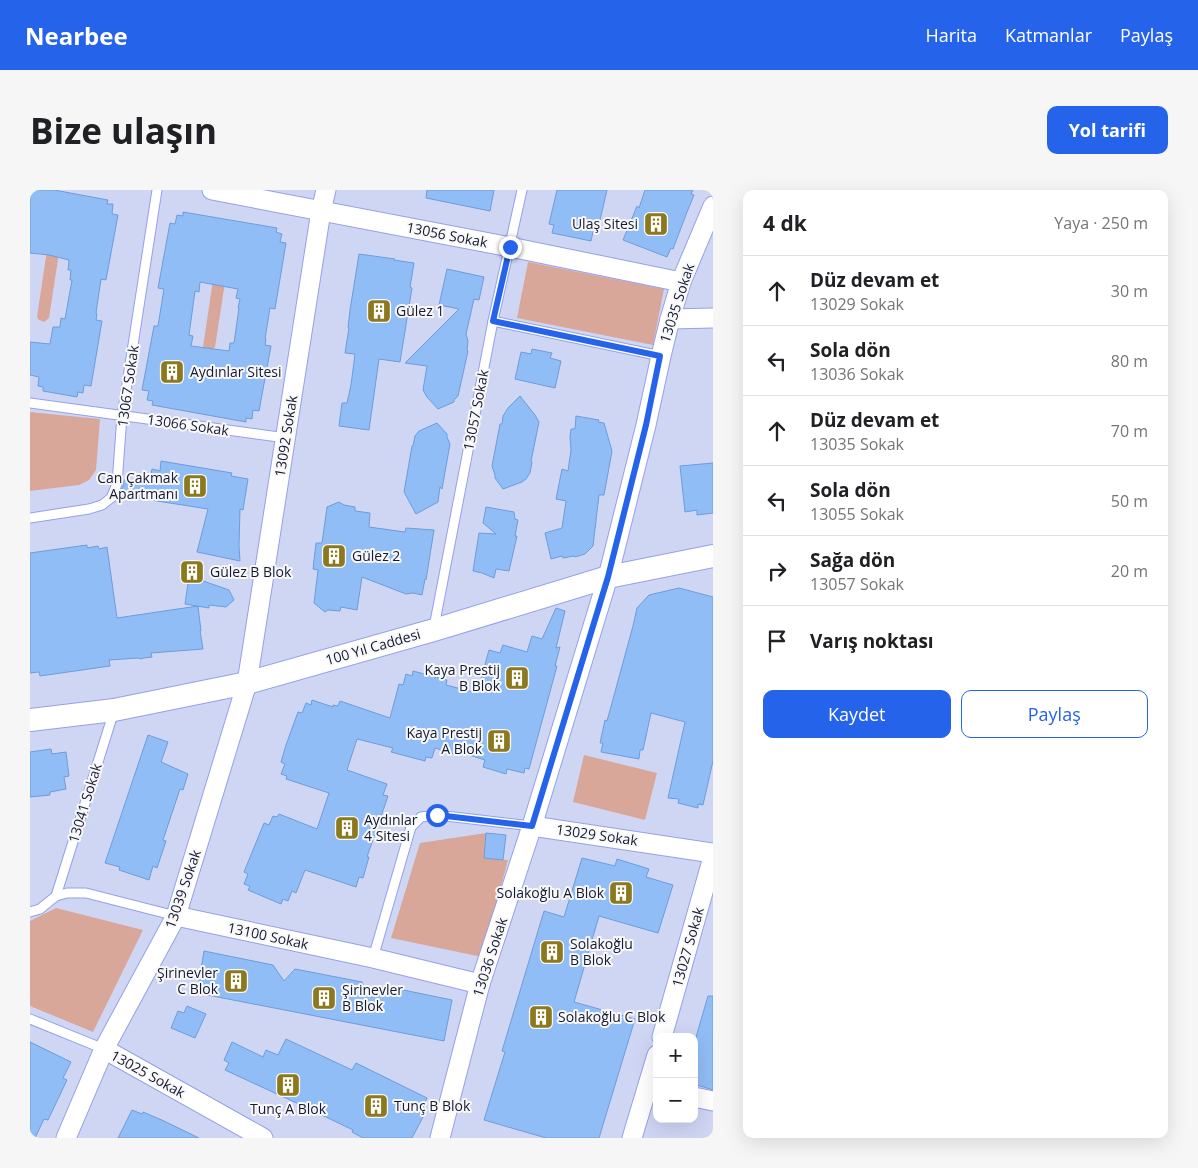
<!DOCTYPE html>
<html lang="tr">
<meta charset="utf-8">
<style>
:root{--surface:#fff;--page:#f6f6f6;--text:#202124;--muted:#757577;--line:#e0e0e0;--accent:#2563eb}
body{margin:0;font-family:"Open Sans",sans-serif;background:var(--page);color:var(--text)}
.controls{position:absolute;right:15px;bottom:15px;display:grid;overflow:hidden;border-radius:10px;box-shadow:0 5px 20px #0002}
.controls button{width:45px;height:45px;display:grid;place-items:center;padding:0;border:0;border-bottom:1px solid var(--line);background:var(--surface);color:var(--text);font:25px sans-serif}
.stop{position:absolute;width:15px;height:15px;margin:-11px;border:4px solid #2563eb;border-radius:50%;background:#fff}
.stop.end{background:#2563eb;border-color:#fff;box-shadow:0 1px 5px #0008}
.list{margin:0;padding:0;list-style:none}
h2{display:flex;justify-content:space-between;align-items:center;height:65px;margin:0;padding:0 20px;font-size:21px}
h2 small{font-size:16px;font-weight:400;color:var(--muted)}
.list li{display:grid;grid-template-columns:32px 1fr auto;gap:15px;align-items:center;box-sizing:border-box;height:70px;padding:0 20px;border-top:1px solid var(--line)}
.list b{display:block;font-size:19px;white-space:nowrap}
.list p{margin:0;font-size:16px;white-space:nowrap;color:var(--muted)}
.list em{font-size:16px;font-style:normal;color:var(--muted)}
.actions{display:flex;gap:10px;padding:15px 20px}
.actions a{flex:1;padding:11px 0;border:1px solid var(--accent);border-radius:10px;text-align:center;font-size:18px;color:var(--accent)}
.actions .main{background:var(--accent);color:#fff}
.icon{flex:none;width:28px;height:28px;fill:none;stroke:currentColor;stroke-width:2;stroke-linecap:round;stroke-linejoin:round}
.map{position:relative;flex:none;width:683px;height:948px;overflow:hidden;border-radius:10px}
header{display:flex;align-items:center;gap:30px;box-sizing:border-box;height:70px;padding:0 25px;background:var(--accent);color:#fff}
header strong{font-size:24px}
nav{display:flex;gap:28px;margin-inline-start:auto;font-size:18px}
.intro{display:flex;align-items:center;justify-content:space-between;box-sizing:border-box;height:120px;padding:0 30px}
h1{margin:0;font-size:35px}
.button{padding:12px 22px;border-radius:10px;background:var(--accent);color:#fff;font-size:18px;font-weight:700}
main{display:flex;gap:30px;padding:0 30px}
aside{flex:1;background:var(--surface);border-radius:10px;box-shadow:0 5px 20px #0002}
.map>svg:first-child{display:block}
.green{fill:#d9a79a}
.building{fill:#91bdf6;stroke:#6d9cdb;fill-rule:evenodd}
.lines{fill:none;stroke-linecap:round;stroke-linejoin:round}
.service-casing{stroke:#94a1e9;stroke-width:11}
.minor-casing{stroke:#94a1e9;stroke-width:21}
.tertiary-casing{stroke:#94a1e9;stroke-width:24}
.service{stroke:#fff;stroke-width:9}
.minor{stroke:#fff;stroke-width:19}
.tertiary{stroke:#fff;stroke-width:22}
.route{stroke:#2563eb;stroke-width:6}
.labels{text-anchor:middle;stroke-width:4;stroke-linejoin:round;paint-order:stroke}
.poi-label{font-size:14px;fill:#151934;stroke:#f8f8f8;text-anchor:start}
.street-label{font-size:14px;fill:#151934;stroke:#f8f8f8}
</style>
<header>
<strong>Nearbee</strong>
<nav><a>Harita</a><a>Katmanlar</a><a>Paylaş</a></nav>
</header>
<div class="intro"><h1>Bize ulaşın</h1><a class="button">Yol tarifi</a></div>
<main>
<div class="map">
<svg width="683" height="948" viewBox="0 0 683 948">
<rect width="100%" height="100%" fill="#cfd6f4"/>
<g class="green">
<polygon points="18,53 30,56 19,128 14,132 9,130 7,127"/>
<polygon points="498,72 634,99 623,155 487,128"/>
<polygon points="184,83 196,86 185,157 180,161 174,160 173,157"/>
<polygon points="0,222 70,229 66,280 59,290 49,295 0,301"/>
<polygon points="554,565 627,583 615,630 543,612"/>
<polygon points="456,643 454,668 478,670 452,767 361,748 390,653"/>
<polygon points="26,718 113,740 63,842 0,816 0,731"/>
</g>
<g class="building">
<polygon points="0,0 24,0 78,10 77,14 83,14 82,24 88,25 76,90 71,89 66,123 67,124 66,130 72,131 61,196 54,195 53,203 48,202 47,207 13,201 13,197 8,196 9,187 0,185 0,152 20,154 23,137 30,137 31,128 35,129 42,90 40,90 41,80 38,80 39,70 19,65 0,63"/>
<polygon points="397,0 464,0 460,21 396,8"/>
<polygon points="527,0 577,0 567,43 563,42 561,51 522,43 524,35 519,34"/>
<polygon points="615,0 663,0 661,4 664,5 657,22 643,59 641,58 637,67 593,50 607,16 609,18"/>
<path d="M153,22L247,38L246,42L252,44L250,52L256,53L245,119L240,118L235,149H236L235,155L241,156L229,221L223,220L222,229L216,228V232L122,215L123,211L117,210L119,201L112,200L124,136H128L134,99L128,98L140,33L145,34L147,25L153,26ZM170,92L208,99L206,108L210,109L208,118H209L204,153H200L199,161L161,156L163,146L159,145L165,101L169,102Z"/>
<polygon points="329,64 365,69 364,70 384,73 380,97 382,98 370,172 349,169 339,240 309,236 312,213 317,213 321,195 325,164 315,163 319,138 318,138 320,120"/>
<polygon points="417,79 454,87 449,110 444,109 436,144 438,151 437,160 438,161 428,206 424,210 424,212 408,219 397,207 393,200 397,176 375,173 429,119 409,115"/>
<polygon points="502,159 522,163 520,168 531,171 525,198 485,189 491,162 501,164"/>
<polygon points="490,206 505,225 509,232 501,271 502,272 500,283 496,289 492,292 473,299 465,288 465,285 462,276 470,234 472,234 473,226 478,218"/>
<polygon points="546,226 569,230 568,232 574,233 582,261 574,305 569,305 563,356 555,364 545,367 544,366 533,368 532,366 521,369 515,343 532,338 536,311 526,309 532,279 538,281 541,260 540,247 541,239 545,239"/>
<polygon points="407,233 417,244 417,247 420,254 412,299 410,297 408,312 386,324 374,302 382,256 383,256 385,246 389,241"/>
<polygon points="131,271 202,283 201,286 218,289 213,320 210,319 209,356 210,371 167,362 178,319 89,305 93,296 94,290 119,293 122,279 130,281"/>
<polygon points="683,273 683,323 667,325 667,320 655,322 650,276"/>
<polygon points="309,312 314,315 325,317 325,321 340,323 339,337 375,342 376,338 404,340 396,390 395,389 392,405 383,403 376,404 332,387 327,420 311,417 310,421 298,420 295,422 284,413 288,380 283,379 286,353 292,353 297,317"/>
<polygon points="456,317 484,322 485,329 488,330 485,346 487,346 479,381 466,379 464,388 452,383 443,381 449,343 466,344 453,333"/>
<polygon points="57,355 57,358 68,356 69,359 77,357 87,428 168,416 171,441 170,441 173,459 121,463 122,467 114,468 111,469 108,468 79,470 80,476 10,486 9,482 0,483 0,363"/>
<polygon points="159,386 199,400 204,410 196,417 179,415 179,418 155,414"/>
<polygon points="649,398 683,407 683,571 673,615 668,614 668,618 648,613 649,609 638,608 655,532 621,523 613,560 610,560 609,569 571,562 573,553 570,553 575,530 577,531 603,436 607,418 619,405"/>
<polygon points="526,418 535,421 526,458 530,457 525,476 527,476 499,579 495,578 494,583 477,579 476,584 453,577 455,570 433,563 424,564 405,558 402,568 396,567 395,571 361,562 363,558 327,549 317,580 357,594 353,605 358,606 337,667 339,667 333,688 329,687 326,697 275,680 266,703 262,701 258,711 253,709 251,714 218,700 220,696 214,694 218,684 214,682 234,633 239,635 243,626 247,627 249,624 287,639 299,603 256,589 257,586 251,584 255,574 251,572 256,555 268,522 272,523 276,513 281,515 282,510 303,517 303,515 308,516 310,511 360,528 369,494 373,495 376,484 382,486 383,481 417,490 416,495 447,503 459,460 470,463 473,455 497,462 502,446 512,449"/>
<polygon points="118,545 138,552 131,572 158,584 153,600 150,599 133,650 136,651 127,678 123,676 119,690 89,680 90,677 75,673"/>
<polygon points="21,559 22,564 36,562 39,586 34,587 36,599 20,602 20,605 0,607 0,562"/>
<polygon points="456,643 476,645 473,670 454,668"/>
<polygon points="552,668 585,676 587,669 619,679 616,687 643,695 628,743 569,726 544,812 605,829 569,948 516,948 454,930 475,862 472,861 514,721 534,727"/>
<polygon points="174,761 243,775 254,791 265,779 332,792 339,806 354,796 422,810 414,851 167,803"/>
<polygon points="678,806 683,806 683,900 664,894 664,854"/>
<polygon points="157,816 176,824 165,848 141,838 148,821 154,823"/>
<polygon points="256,849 322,880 326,873 397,908 389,925 393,927 382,948 333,948 322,942 323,940 273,916 195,880 199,873 194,870 202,852 233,867 236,860 248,865"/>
<polygon points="0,852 41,872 33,888 37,890 18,930 14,929 5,948 0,948"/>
<polygon points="102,920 112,924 113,922 134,931 169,948 88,948"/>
</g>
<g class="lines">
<defs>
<g id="service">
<polyline points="463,131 631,166"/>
<polyline points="0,213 256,248"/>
<polyline points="0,328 59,319 72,315 81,308 87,294 92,226 127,0"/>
<polyline points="404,437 463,131 492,0"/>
<polyline points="26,706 84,521"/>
<polyline points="0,722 10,719 26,706 37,703 56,703 146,726"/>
<polyline points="343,768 381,637 391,627 407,625 502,636"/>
<polyline points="0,829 74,859"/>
</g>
<g id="minor">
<polyline points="182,0 480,57 651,92"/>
<polyline points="640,129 683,128"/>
<polyline points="502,636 683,663"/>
<polyline points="146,726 343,768 450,794"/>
<polyline points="632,847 683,667"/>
<polyline points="74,859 233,948"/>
<polyline points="664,907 683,911"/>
<polyline points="36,948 74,859 146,726 217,493 291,21 296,0"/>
<polyline points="410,948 450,794 502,636 578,387 616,235 631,166 640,129 651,92 683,16"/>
<polyline points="602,948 627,865"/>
</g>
<polyline id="tertiary" points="0,530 84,520 217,493 404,440 578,387 683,366"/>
</defs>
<use href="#service" class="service-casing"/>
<use href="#minor" class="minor-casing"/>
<use href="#tertiary" class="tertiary-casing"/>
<use href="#service" class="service"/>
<use href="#minor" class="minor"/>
<use href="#tertiary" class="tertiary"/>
</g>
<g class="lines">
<polyline class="route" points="407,625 502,636 578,387 616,235 630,166 463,131 480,57"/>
</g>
<defs>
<symbol id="building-square" viewBox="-11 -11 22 22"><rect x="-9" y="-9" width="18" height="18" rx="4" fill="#8c781d" stroke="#f8f8f8"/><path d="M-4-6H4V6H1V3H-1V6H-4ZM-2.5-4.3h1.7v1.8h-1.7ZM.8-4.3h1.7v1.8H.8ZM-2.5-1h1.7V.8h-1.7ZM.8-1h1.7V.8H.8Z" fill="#fff"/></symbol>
</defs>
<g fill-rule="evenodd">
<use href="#building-square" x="612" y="20" width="28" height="28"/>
<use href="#building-square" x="335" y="107" width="28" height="28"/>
<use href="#building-square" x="128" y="168" width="28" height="28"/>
<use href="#building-square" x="151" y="282" width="28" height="28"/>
<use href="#building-square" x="290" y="352" width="28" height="28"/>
<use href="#building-square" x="148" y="368" width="28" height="28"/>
<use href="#building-square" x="473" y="474" width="28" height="28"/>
<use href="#building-square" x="455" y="537" width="28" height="28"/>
<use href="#building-square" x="303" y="624" width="28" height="28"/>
<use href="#building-square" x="577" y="689" width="28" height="28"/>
<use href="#building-square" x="508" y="748" width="28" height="28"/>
<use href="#building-square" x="192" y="777" width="28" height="28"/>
<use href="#building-square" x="280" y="794" width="28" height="28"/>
<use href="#building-square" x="497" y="813" width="28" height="28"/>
<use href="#building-square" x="244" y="881" width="28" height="28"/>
<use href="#building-square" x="332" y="902" width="28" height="28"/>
</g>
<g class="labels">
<g class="poi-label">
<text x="608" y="39" text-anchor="end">Ulaş Sitesi</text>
<text x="366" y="126">Gülez 1</text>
<text x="160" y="187">Aydınlar Sitesi</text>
<text x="148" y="293" text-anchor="end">Can Çakmak<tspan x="148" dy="16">Apartmanı</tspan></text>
<text x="322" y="371">Gülez 2</text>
<text x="180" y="387">Gülez B Blok</text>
<text x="470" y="485" text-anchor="end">Kaya Prestij<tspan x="470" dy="16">B Blok</tspan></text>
<text x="452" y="548" text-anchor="end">Kaya Prestij<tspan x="452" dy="16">A Blok</tspan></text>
<text x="334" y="635">Aydınlar<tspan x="334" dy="16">4 Sitesi</tspan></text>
<text x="574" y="708" text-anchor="end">Solakoğlu A Blok</text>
<text x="540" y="759">Solakoğlu<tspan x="540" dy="16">B Blok</tspan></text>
<text x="188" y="788" text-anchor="end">Şirinevler<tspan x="188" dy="16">C Blok</tspan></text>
<text x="312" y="805">Şirinevler<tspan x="312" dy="16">B Blok</tspan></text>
<text x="528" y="832">Solakoğlu C Blok</text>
<text x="364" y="921">Tunç B Blok</text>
<text x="258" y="924" text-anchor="middle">Tunç A Blok</text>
</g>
<g class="street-label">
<text transform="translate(417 45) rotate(11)" y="5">13056 Sokak</text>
<text transform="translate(647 113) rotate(-72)" y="5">13035 Sokak</text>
<text transform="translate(98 196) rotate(-82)" y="5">13067 Sokak</text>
<text transform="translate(446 220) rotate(-79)" y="5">13057 Sokak</text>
<text transform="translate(158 235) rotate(8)" y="5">13066 Sokak</text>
<text transform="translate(256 246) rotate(-81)" y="5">13092 Sokak</text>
<text transform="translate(343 457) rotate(-16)" y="5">100 Yıl Caddesi</text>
<text transform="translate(55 613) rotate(-73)" y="5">13041 Sokak</text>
<text transform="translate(567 645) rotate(8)" y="5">13029 Sokak</text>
<text transform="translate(153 699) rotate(-71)" y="5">13039 Sokak</text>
<text transform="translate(238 746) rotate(12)" y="5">13100 Sokak</text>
<text transform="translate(658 757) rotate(-74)" y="5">13027 Sokak</text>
<text transform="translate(460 767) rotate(-72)" y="5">13036 Sokak</text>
<text transform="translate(118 884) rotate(29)" y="5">13025 Sokak</text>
</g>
</g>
</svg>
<div class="controls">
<button>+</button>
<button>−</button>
</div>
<div class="stop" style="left:407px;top:625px"></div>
<div class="stop end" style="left:480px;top:57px"></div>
</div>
<aside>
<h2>4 dk<small>Yaya · 250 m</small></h2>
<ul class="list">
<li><svg class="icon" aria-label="ahead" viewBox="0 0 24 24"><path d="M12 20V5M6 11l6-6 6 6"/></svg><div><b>Düz devam et</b><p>13029 Sokak</p></div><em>30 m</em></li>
<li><svg class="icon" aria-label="left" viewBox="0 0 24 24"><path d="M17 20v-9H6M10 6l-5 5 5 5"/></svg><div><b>Sola dön</b><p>13036 Sokak</p></div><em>80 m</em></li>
<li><svg class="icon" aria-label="ahead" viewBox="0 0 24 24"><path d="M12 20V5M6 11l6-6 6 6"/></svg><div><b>Düz devam et</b><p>13035 Sokak</p></div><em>70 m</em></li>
<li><svg class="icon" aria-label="left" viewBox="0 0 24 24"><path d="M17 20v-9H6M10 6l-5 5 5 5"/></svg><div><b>Sola dön</b><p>13055 Sokak</p></div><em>50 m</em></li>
<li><svg class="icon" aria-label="right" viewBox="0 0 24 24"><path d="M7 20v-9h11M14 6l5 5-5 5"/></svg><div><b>Sağa dön</b><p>13057 Sokak</p></div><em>20 m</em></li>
<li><svg class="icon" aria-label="arrive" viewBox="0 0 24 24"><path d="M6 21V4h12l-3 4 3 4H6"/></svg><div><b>Varış noktası</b></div></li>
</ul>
<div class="actions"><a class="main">Kaydet</a><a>Paylaş</a></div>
</aside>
</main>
